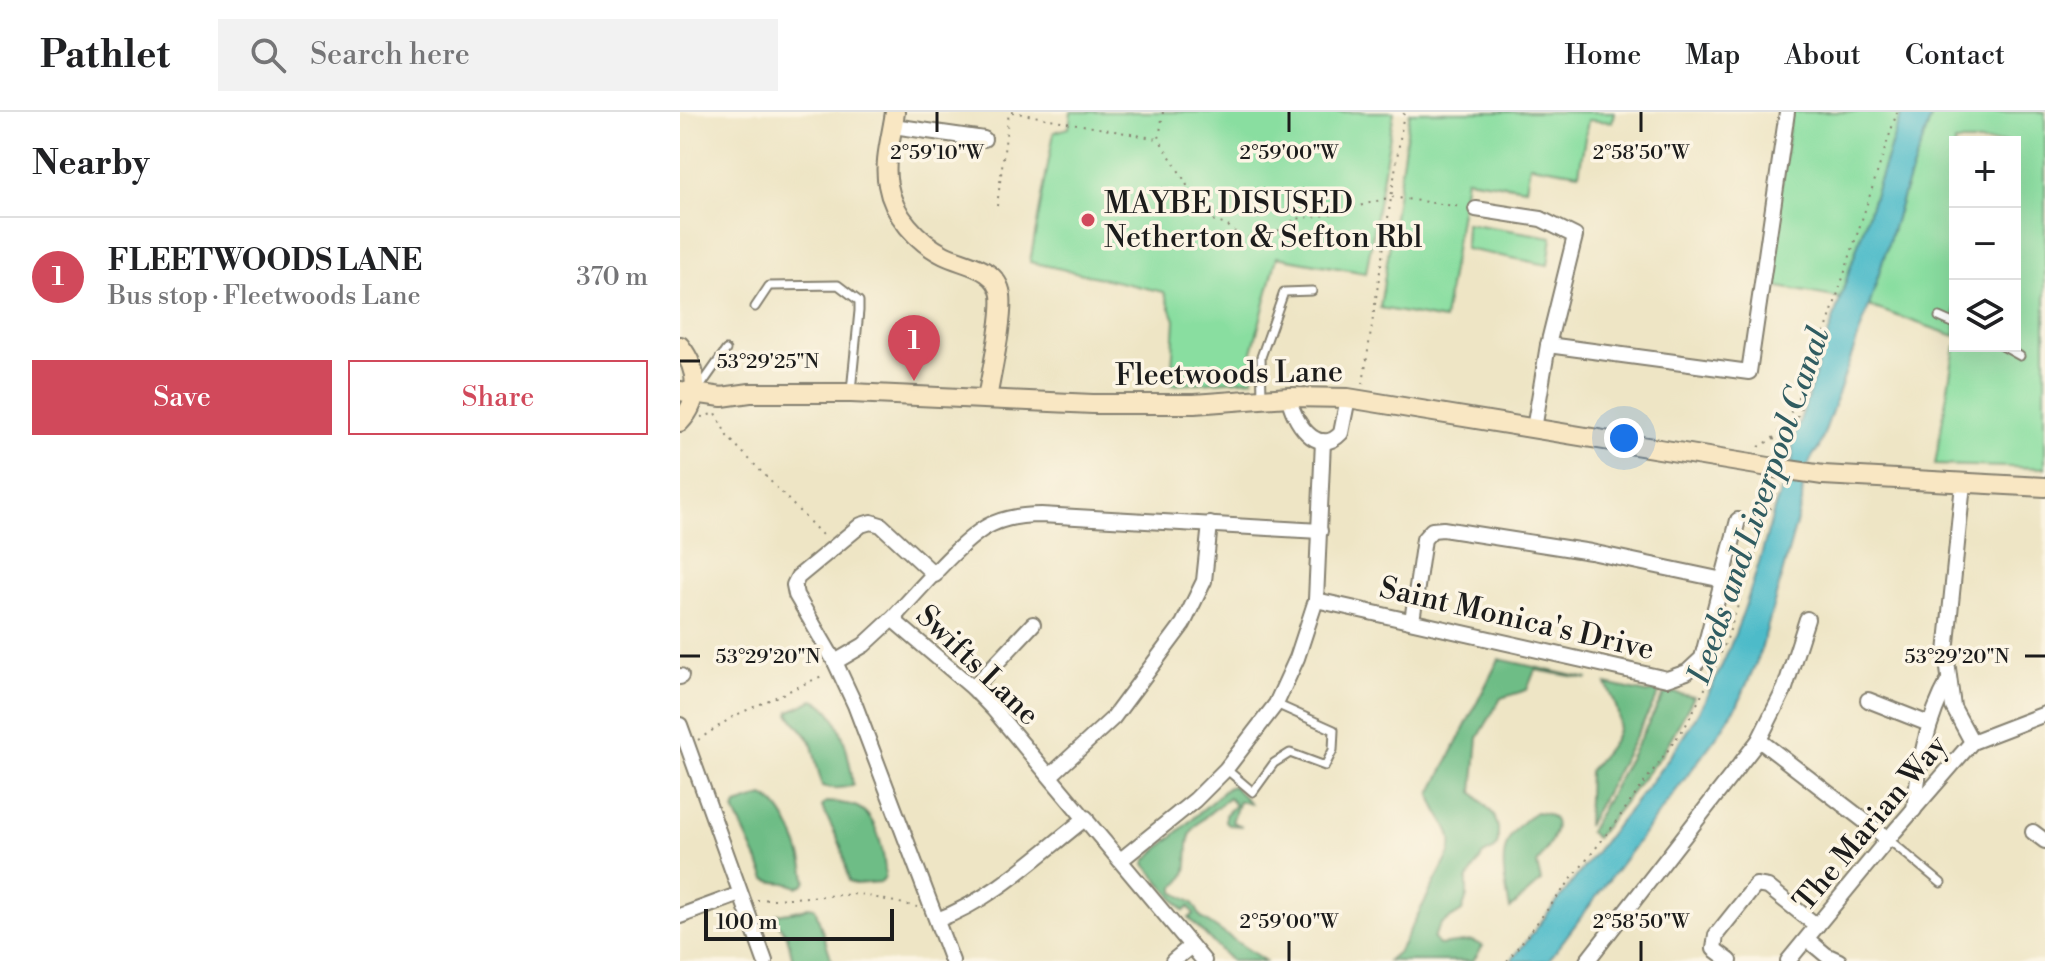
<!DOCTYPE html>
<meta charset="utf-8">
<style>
:root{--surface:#fff;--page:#f2f2f2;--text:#202124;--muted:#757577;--line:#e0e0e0;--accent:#d1495b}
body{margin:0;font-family:"Libre Bodoni",serif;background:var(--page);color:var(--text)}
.controls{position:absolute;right:24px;top:24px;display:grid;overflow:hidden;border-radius:0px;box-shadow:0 8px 32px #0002}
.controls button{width:72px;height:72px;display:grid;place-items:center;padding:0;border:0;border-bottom:2px solid var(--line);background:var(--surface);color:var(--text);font:40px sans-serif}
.scale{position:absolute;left:24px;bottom:20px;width:190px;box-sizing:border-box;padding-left:8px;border:4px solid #1c1c1c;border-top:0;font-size:22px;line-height:28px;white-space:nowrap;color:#1c1c1c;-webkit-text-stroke:6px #fcf5e5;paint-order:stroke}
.you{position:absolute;left:944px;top:326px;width:28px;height:28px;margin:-20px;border:6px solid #fff;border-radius:50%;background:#1a73e8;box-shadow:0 0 0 12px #1a73e833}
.badge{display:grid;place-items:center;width:52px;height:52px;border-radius:50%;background:var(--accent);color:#fff;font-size:26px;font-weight:700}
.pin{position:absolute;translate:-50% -66px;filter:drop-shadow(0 2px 4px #0008)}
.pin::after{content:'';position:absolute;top:42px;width:28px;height:24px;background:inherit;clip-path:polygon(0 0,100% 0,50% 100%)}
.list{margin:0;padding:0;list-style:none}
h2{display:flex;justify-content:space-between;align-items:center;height:104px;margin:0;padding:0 32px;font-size:34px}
h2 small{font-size:26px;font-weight:400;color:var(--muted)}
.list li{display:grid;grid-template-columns:52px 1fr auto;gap:24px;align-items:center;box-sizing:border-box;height:120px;padding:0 32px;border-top:2px solid var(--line)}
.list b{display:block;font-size:30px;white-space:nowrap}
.list p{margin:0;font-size:26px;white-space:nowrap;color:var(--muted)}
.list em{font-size:26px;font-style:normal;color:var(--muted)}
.actions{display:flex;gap:16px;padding:24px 32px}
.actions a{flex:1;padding:18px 0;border:2px solid var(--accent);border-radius:0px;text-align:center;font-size:28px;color:var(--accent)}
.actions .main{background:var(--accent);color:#fff}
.icon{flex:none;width:44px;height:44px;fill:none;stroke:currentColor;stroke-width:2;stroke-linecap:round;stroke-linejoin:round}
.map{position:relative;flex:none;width:1365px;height:849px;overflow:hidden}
header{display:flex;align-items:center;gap:48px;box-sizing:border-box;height:112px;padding:0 40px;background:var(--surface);border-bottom:2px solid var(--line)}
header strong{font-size:38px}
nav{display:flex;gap:44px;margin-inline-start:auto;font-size:28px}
.search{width:560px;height:72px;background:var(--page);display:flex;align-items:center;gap:20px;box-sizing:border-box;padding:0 28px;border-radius:0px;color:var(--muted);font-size:30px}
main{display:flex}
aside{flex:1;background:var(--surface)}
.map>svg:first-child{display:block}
.green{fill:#89dea0;stroke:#527d5e;stroke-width:2}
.forest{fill:#6ebd86;stroke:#456c51;stroke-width:2}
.water{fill:#4ebbc9;stroke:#356c72;stroke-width:2}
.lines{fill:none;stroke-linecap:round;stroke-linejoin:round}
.lane-casing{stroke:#858070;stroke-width:11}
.street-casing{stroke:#858070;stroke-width:18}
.secondary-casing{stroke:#858070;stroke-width:22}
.path{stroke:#858070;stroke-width:2;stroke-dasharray:2 6;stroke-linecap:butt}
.lane{stroke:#fff;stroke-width:7}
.street{stroke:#fff;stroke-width:14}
.secondary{stroke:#f9e7c3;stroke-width:18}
.secondary-bridge-casing{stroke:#858070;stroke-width:22;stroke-linecap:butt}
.secondary-bridge{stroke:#f9e7c3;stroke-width:18}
.ticks{fill:none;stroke:#1c1c1c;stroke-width:3}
.poi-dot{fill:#d1495b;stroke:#fcf5e5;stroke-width:3}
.labels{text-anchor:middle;stroke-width:7;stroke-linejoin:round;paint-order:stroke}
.poi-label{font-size:30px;fill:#1c1c1c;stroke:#fcf5e5;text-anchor:start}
.street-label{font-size:30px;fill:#1c1c1c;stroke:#fcf5e5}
.water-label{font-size:32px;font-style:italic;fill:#305c61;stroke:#fcf5e5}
.ticks-label{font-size:20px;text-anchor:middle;fill:#1c1c1c;stroke:#fcf5e5;stroke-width:7;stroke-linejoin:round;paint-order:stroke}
</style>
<header>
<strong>Pathlet</strong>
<div class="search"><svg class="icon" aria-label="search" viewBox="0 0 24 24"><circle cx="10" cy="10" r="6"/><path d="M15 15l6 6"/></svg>Search here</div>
<nav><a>Home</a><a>Map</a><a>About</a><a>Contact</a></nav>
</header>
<main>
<aside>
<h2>Nearby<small></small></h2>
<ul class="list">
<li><span class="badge">1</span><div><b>FLEETWOODS LANE</b><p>Bus stop · Fleetwoods Lane</p></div><em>370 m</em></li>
</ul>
<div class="actions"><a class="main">Save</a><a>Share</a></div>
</aside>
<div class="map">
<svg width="1365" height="849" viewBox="0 0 1365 849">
<rect width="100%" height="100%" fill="#fcf5e5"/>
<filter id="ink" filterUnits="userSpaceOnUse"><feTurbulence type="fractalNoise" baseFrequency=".0125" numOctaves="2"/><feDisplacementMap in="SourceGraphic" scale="16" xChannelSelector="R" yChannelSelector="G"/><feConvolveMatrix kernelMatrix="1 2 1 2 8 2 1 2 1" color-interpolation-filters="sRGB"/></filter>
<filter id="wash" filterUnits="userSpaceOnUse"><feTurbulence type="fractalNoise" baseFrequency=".006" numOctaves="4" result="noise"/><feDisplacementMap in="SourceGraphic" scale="32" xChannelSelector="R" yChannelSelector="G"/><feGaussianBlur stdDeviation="1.8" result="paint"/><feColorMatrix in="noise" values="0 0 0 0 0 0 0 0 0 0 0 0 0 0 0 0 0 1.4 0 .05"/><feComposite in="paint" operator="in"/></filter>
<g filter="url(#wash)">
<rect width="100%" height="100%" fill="#eee5c5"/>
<g class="green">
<polygon points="391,0 714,0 686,161 597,145 572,240 573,267 491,273 495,208 484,180 350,150 374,20 389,16"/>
<polygon points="730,0 934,0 932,10 908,8 899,61 850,53 846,76 786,67 764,208 700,196"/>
<polygon points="1111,0 1222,0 1160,186 1088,173"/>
<polygon points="1253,0 1365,0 1365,356 1255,353 1275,234 1335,234 1335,30 1275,30 1275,224 1189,194 1223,83"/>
<polygon points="786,111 872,125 868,153 785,137"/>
</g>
<g class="forest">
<path d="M819,547L908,567L855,558L847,578L821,586L798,626L793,680L814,703L818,716V730L815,737L803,743L787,768V784L782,799L761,812L753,826L759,833L792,829L803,834L793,849H707L719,839L770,741C777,716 755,705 751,682Z"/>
<path d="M926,572L967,581L981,578L907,714L909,659C938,625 950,617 926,572Z"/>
<polygon points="986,579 1014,585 982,642 916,726 909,720"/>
<path d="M133,588C161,595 170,648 173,673C163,677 152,677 142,674L131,629L109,602L110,599Z"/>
<path d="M553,674L570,691L559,689L552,710L562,714L549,713L545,709V703L555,693L549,686C538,695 522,705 514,716C500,735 517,760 494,775V780L513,791L521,805L529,811L585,849H551L509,806L514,802L509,795L504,799L465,752L466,748L547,676Z"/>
<path d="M83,684C107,694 124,744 126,768L124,772L117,775C104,768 97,773 86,767L54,698L56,693Z"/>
<path d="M146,690C156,691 168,691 177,695C199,705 205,745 205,765L201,770L176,772L169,769L161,734L142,695Z"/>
<path d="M856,700C894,703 867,735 857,752L861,769L830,797C822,755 814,726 856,700Z"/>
<path d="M128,795L135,796L152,849H113L107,823L95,808V803C107,798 115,802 128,795Z"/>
</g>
<path class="water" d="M1222,0H1253L1223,83L1189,194L1139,336C1126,349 1122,372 1122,390L1080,542L1058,592L1040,620L868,849H831C866,804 901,759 936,714C968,675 1000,634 1024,590C1056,531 1076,464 1093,401C1099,377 1117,359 1112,332Z"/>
</g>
<g filter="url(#ink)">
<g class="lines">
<defs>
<g id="lane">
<polyline points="75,195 89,174 158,173 179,189 179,199 171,279"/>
<polyline points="1259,205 1275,212"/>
<polyline points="1322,234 1340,244"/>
<polyline points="20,275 46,238"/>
<polyline points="582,285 581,245 604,180 632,179"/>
<polyline points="546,657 573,680 594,651 610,641 645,654 653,638 654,618 596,592"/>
<polyline points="1208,727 1261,771"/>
</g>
<g id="street">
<polyline points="213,14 304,27"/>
<polyline points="796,97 861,107 895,124 868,233 854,317"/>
<polyline points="868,233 1069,260 1107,0"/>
<path d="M609,285C612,307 637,347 661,321L668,286"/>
<polyline points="1283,372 1266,541 1273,595 1292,630"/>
<polyline points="255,463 201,413 191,410 181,413 118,465 114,473 116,483 155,550 175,593 272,849"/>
<polyline points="636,488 987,567 1007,560 1022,546 1058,408"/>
<polyline points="732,509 744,427 752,418 763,417 911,440 1043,468"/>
<polyline points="155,550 184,533 212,507"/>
<polyline points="0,565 1,564"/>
<polyline points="293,576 353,512"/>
<polyline points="1188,588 1249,612"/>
<polyline points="0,613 85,849"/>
<polyline points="1079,628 1208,727"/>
<polyline points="370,664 433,606 503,512 524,469 530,412"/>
<path d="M1234,698C1239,652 1246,609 1269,568"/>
<polyline points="1353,720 1365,729"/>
<polyline points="442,747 515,688 546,657 596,592 617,546 636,488 643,329"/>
<polyline points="0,804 60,782"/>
<path d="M257,808C314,787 358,743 406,706"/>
<polyline points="1127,827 1146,843 1159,849"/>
<polyline points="493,849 511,834"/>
<path d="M524,849L314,598L293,576L212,507C235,483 284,424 312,412C328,405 344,403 361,403L640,419"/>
<polyline points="907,849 1079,628 1105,576 1127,507"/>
<polyline points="1050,849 1034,837 1036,823 1076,773 1088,775 1137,814"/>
<polyline points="1108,849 1208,727 1292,630 1365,602"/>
</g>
<g id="secondary">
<path d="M215,0C212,23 203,50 208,73C213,103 238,130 264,143C284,153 317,155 321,183C324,206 311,262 307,287"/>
<path d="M0,234C19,258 21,288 0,310"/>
<polyline points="0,279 42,285 70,281 171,281 413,292 514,292 609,285 668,286 1095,356"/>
<polyline points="1143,363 1365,375"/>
</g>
</defs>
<use href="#lane" class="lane-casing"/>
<use href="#street" class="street-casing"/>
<use href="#secondary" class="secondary-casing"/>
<g class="path">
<polyline points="332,0 478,27"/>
<polyline points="483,0 479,27 505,69 520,103 548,114 562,126 592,123 615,107 647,103 711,85 782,95"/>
<polyline points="317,94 329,0"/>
<polyline points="683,272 724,0"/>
<polyline points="21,305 36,301 47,324 145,426"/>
<polyline points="1093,327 1109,333"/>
<polyline points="1079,335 1092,327 1104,314 1132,256"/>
<polyline points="1109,344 1109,333 1125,282 1217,0"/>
<polyline points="18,628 54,604 144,563"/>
<polyline points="77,788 179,782 237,795"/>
<polyline points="827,849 930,718 1006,613 1028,571 1047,527 1094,383 1100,373"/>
</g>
<use href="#lane" class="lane"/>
<use href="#street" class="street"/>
<use href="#secondary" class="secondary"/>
<defs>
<polyline id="secondary-bridge" points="1095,356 1143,363"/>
</defs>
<use href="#secondary-bridge" class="secondary-bridge-casing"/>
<use href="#secondary-bridge" class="secondary-bridge"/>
</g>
</g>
<path class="ticks" d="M257,0V20M609,0V20M961,0V20M0,249H20M0,544H20M1345,544H1365M609,829V849M961,829V849"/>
<circle class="poi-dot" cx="408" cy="108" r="8"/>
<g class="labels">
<g class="poi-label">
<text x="424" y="101">MAYBE DISUSED<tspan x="424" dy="34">Netherton &amp; Sefton Rbl</tspan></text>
</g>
<g class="street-label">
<text transform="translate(549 261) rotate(-1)" y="10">Fleetwoods Lane</text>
<text transform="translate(837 506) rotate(13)" y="10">Saint Monica's Drive</text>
<text transform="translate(298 553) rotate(44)" y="10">Swifts Lane</text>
<text transform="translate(1190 711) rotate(-50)" y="10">The Marian Way</text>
</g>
<g class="water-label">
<text transform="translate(1078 393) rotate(-71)" y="11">Leeds and Liverpool Canal</text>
</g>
</g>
<g class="ticks-label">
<text x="257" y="47">2°59'10"W</text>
<text x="609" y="47">2°59'00"W</text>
<text x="961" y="47">2°58'50"W</text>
<text x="88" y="256">53°29'25"N</text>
<text x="88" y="551">53°29'20"N</text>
<text x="1277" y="551">53°29'20"N</text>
<text x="609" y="816">2°59'00"W</text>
<text x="961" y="816">2°58'50"W</text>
</g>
</svg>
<div class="controls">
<button>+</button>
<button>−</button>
<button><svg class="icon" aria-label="layers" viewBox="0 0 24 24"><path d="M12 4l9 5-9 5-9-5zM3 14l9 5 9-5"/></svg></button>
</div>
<div class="scale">100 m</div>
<div class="you"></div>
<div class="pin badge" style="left:234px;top:269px">1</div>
</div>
</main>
